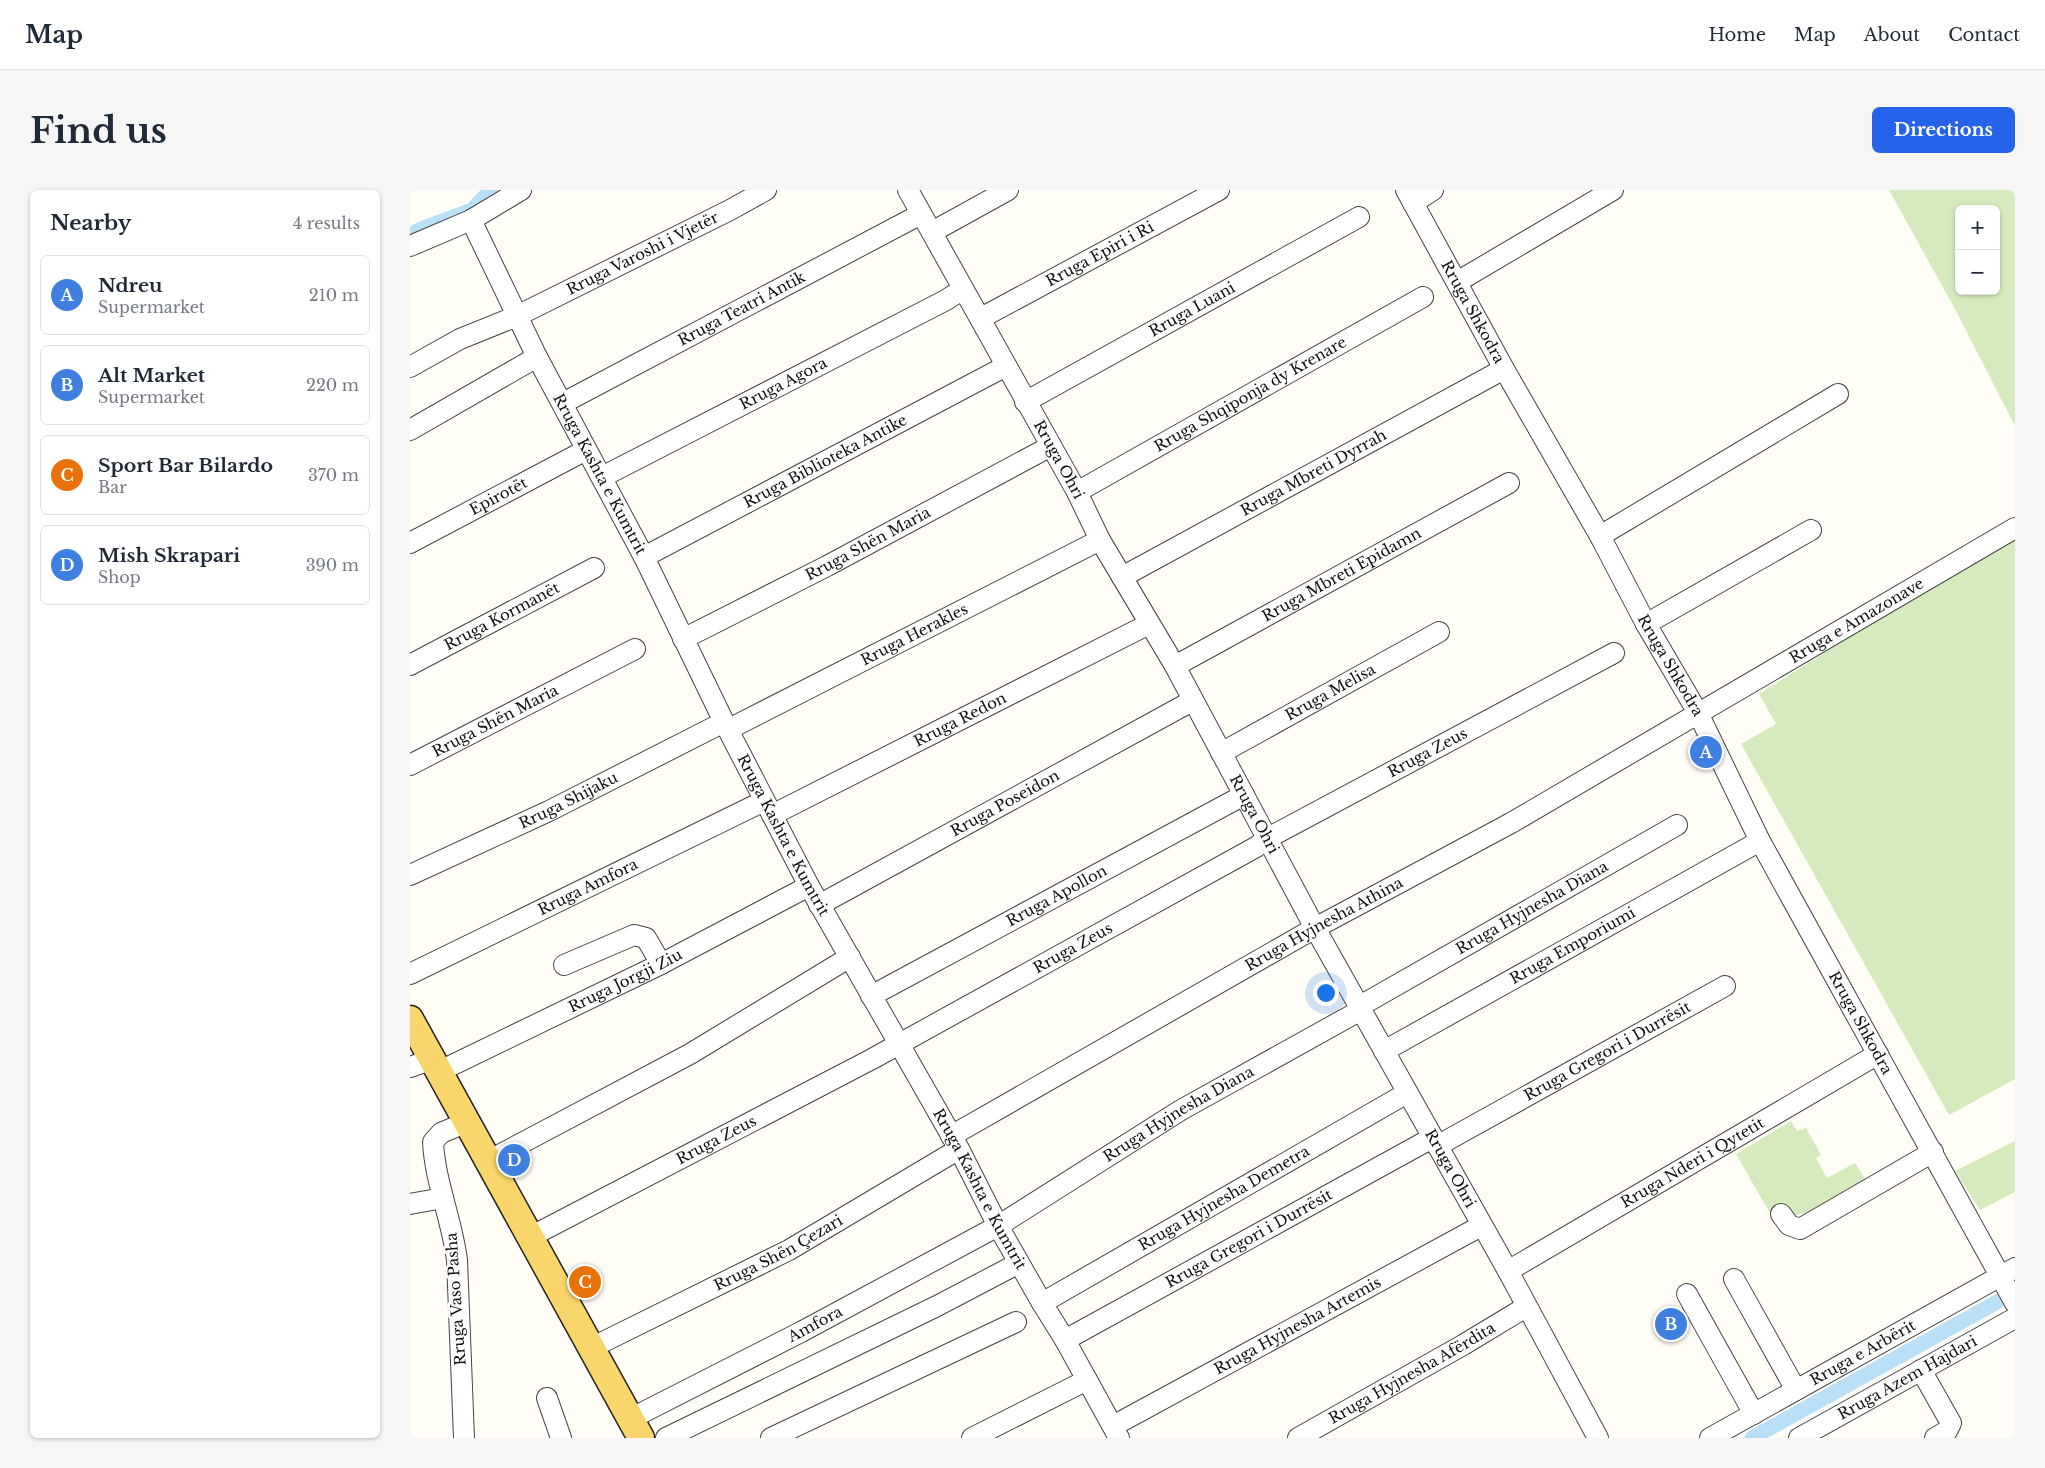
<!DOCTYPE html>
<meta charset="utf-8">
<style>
:root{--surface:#fff;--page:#f6f6f7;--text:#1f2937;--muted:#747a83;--line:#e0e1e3;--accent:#2563eb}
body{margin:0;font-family:"Libre Baskerville",serif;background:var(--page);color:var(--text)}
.controls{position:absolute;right:15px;top:15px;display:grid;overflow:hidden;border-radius:8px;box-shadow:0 1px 4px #0004}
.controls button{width:45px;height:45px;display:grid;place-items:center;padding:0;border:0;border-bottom:1px solid var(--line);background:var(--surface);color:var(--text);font:25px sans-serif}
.you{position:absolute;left:915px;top:802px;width:18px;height:18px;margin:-12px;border:4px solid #fff;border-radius:50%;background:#1a73e8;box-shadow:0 0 0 8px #1a73e833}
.badge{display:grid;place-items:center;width:32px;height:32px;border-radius:50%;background:var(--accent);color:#fff;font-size:16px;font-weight:700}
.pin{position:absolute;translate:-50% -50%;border:2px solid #fff;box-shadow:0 1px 5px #0006}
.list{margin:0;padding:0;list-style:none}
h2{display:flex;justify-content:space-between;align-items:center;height:65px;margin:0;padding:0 20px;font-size:21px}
h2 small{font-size:16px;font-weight:400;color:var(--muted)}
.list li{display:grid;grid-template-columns:32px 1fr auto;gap:15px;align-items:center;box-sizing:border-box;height:80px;margin:0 10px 10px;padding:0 10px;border:1px solid var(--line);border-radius:8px}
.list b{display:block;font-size:19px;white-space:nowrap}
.list p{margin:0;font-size:16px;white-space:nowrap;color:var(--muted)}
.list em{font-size:16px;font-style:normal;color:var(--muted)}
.map{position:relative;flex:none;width:1605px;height:1248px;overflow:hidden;border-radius:8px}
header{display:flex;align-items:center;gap:30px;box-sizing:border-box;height:70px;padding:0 25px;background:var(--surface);border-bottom:1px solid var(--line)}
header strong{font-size:24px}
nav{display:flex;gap:28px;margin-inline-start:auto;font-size:18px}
.intro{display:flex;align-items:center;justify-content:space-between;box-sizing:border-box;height:120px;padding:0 30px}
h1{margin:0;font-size:35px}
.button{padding:12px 22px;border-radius:8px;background:var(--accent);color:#fff;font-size:18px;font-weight:700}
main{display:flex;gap:30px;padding:0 30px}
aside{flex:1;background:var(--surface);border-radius:8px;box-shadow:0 1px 4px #0004}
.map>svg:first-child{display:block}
.green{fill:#d5ebbd;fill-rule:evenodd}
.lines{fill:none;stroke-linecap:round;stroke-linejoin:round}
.canal{stroke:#b9e0f7;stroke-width:15}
.minor-casing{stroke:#444;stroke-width:22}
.major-casing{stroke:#222;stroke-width:29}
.minor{stroke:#fff;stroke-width:20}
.major{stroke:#f9d66b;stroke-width:26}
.labels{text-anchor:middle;stroke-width:5;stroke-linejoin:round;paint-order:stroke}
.street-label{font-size:15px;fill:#111;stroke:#fff}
</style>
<header>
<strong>Map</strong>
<nav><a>Home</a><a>Map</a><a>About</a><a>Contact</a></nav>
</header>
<div class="intro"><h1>Find us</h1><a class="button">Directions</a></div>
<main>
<aside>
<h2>Nearby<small>4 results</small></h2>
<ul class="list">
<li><span class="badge" style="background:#3f7fe0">A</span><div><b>Ndreu</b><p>Supermarket</p></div><em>210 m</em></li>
<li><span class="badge" style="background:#3f7fe0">B</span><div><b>Alt Market</b><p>Supermarket</p></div><em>220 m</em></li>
<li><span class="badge" style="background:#e8710a">C</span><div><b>Sport Bar Bilardo</b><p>Bar</p></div><em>370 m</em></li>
<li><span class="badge" style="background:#3f7fe0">D</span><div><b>Mish Skrapari</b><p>Shop</p></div><em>390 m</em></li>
</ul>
</aside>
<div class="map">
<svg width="1605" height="1248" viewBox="0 0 1605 1248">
<rect width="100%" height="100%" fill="#fffdf5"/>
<g class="green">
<path d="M1479,0H1605V236L1545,119ZM1549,19H1586V101H1549Z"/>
<polygon points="1605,342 1605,889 1539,925 1331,554 1366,534 1349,504"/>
<path d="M1381,931L1387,941L1396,938L1411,965L1406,968L1417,988L1445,973L1457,992C1428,1006 1394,1033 1361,1025L1326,964Z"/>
<polygon points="1605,951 1605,1002 1570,1020 1545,981"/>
</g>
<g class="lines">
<g class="canal">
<polyline points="0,45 11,39 62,20 81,0"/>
<polyline points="1342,1248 1605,1102"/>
</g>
<defs>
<g id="minor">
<path id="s1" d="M498,0L667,302L690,350L765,476L905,738L1098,1081L1188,1248"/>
<path id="s2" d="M996,0L1094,179L1190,346L1236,434L1288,523L1350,651L1605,1113"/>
<polyline points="1003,13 1023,0"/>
<path id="s3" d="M61,30L127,167L234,367L314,532L399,696L549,959L588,1036L632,1113L655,1150L709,1248"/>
<polyline points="522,42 598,0"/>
<polyline points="0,56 61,30 111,0"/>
<polyline points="1047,92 1203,0"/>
<path id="s4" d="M571,128L809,0"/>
<path id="s5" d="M0,177L50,149L107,126L320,20L356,0"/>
<path id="s6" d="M615,212L949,27"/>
<path id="s7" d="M153,213L511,24"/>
<polyline points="0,240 127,167"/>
<path id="s8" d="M192,287L536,110L553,99"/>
<path id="s9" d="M667,302L1013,107"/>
<polyline points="1190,346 1428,204"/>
<path id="s10" d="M0,353L176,260"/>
<path id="s11" d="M234,367L596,176"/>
<path id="s12" d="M712,387L1094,179"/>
<polyline points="1236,434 1401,340"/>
<path id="s13" d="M273,449L417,376L641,256"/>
<path id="s14" d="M0,475L184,378"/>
<path id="s15" d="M765,476L1099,293"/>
<path id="s16" d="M319,539L690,350"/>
<path id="s17" d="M811,563L1029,442"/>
<path id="s18" d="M0,575L225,459"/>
<path id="s19" d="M362,625L739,434"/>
<path id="s20" d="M0,685L139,621L314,532"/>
<path id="s21" d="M409,715L782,511"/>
<polyline points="154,775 224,745 236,748 251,774"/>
<path id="s22" d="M0,784L354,611"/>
<path id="s23" d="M461,806L834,605"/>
<path id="s24" d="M950,816L1267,635"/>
<path id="s25" d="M974,861L1350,651"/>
<polyline points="0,877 23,869"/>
<path id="s26" d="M30,881L251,774L399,696"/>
<path id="s27" d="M541,946L905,738L1101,633L1605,338"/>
<path id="s28" d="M1027,956L1315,796"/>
<polyline points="78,971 280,864 440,767"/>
<polyline points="0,1014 33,1008"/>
<polyline points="1371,1024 1379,1035 1390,1039 1523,962"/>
<path id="s29" d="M120,1047L462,869L846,657L858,648L1204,463"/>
<path id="s30" d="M1098,1081L1468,864"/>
<polyline points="1324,1089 1386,1200"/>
<polyline points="1277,1104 1344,1224"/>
<path id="s31" d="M632,1113L997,903"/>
<path id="s32" d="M655,1150L1022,948"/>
<path id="s33" d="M181,1158L379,1060L549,959"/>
<polyline points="1511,1180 1541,1233 1537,1241 1525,1248"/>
<polyline points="137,1208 151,1248"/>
<path id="s34" d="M220,1229L391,1142L588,1036L771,920L951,820"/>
<path id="s35" d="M703,1236L1071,1036"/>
<path d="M54,1248L47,1070C42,1030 25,992 23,952L31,943L57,932"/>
<polyline points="256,1248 527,1116 609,1073"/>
<polyline points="361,1248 606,1132"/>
<polyline points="562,1248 677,1190"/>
<path id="s36" d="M888,1248L1053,1155L1116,1117"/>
<path id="s37" d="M1300,1248L1605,1078"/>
<path id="s38" d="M1389,1248L1605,1128"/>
</g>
<polyline id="major" points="0,829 231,1248"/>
</defs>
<use href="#minor" class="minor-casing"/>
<use href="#major" class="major-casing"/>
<use href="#minor" class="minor"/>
<use href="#major" class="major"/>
</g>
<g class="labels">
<g class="street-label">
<text dy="5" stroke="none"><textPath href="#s5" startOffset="259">Rruga Varoshi i Vjetër</textPath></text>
<text dy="5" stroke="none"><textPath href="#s4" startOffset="135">Rruga Epiri i Ri</textPath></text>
<text dy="5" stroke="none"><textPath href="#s7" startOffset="202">Rruga Teatri Antik</textPath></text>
<text dy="5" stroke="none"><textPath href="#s6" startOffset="191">Rruga Luani</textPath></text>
<text dy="5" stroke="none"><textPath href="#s2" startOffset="139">Rruga Shkodra</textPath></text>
<text dy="5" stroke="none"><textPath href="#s8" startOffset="204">Rruga Agora</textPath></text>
<text dy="5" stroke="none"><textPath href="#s9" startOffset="199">Rruga Shqiponja dy Krenare</textPath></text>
<text dy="5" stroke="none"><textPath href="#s1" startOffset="309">Rruga Ohri</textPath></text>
<text dy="5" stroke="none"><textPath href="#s11" startOffset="205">Rruga Biblioteka Antike</textPath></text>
<text dy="5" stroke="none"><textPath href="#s12" startOffset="218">Rruga Mbreti Dyrrah</textPath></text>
<text dy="5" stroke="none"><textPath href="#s3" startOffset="285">Rruga Kashta e Kumtrit</textPath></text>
<text dy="5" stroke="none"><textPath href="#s10" startOffset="100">Epirotët</textPath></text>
<text dy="5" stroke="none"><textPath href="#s13" startOffset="208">Rruga Shën Maria</textPath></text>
<text dy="5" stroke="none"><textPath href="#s15" startOffset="190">Rruga Mbreti Epidamn</textPath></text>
<text dy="5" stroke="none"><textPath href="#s14" startOffset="104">Rruga Kormanët</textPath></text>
<text dy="5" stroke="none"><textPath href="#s27" startOffset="1042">Rruga e Amazonave</textPath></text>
<text dy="5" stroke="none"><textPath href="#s16" startOffset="208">Rruga Herakles</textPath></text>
<text dy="5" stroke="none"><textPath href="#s2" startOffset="544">Rruga Shkodra</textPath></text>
<text dy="5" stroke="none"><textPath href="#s17" startOffset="125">Rruga Melisa</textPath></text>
<text dy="5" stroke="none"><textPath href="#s19" startOffset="211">Rruga Redon</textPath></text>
<text dy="5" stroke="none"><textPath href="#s18" startOffset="96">Rruga Shën Maria</textPath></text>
<text dy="5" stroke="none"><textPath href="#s29" startOffset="1020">Rruga Zeus</textPath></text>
<text dy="5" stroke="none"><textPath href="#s20" startOffset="175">Rruga Shijaku</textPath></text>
<text dy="5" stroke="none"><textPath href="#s21" startOffset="212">Rruga Poseidon</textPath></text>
<text dy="5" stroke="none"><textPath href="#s1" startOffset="714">Rruga Ohri</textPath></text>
<text dy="5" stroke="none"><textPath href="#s3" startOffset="690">Rruga Kashta e Kumtrit</textPath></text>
<text dy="5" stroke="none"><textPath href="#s22" startOffset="198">Rruga Amfora</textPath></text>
<text dy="5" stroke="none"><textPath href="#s23" startOffset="211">Rruga Apollon</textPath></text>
<text dy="5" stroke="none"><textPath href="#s24" startOffset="198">Rruga Hyjnesha Diana</textPath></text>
<text dy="5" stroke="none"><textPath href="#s27" startOffset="429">Rruga Hyjnesha Athina</textPath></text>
<text dy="5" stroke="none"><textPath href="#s25" startOffset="216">Rruga Emporiumi</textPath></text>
<text dy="5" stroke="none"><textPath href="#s29" startOffset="615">Rruga Zeus</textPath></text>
<text dy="5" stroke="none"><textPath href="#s26" startOffset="206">Rruga Jorgji Ziu</textPath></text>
<text dy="5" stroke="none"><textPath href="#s2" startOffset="949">Rruga Shkodra</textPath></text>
<text dy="5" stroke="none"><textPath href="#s28" startOffset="195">Rruga Gregori i Durrësit</textPath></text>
<text dy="5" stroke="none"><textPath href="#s34" startOffset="628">Rruga Hyjnesha Diana</textPath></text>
<text dy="5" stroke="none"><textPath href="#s29" startOffset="210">Rruga Zeus</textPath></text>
<text dy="5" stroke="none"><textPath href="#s30" startOffset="214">Rruga Nderi i Qytetit</textPath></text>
<text dy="5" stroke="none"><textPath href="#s1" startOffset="1119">Rruga Ohri</textPath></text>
<text dy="5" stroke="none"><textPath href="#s3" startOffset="1095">Rruga Kashta e Kumtrit</textPath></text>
<text dy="5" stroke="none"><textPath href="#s31" startOffset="210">Rruga Hyjnesha Demetra</textPath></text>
<text dy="5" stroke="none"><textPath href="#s32" startOffset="210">Rruga Gregori i Durrësit</textPath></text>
<text dy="5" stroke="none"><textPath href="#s33" startOffset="210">Rruga Shën Çezari</textPath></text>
<text transform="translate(46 1109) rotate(-94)" y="5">Rruga Vaso Pasha</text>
<text dy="5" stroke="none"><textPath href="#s34" startOffset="208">Amfora</textPath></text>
<text dy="5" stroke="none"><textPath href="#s35" startOffset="210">Rruga Hyjnesha Artemis</textPath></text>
<text dy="5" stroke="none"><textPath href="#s37" startOffset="175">Rruga e Arbërit</textPath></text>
<text dy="5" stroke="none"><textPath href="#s36" startOffset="131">Rruga Hyjnesha Afërdita</textPath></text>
<text dy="5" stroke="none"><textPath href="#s38" startOffset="124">Rruga Azem Hajdari</textPath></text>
</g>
</g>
</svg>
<div class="controls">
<button>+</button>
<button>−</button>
</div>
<div class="you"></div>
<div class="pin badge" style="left:1296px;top:562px;background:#3f7fe0">A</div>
<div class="pin badge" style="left:1261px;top:1134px;background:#3f7fe0">B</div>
<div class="pin badge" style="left:175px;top:1092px;background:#e8710a">C</div>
<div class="pin badge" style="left:104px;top:970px;background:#3f7fe0">D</div>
</div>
</main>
